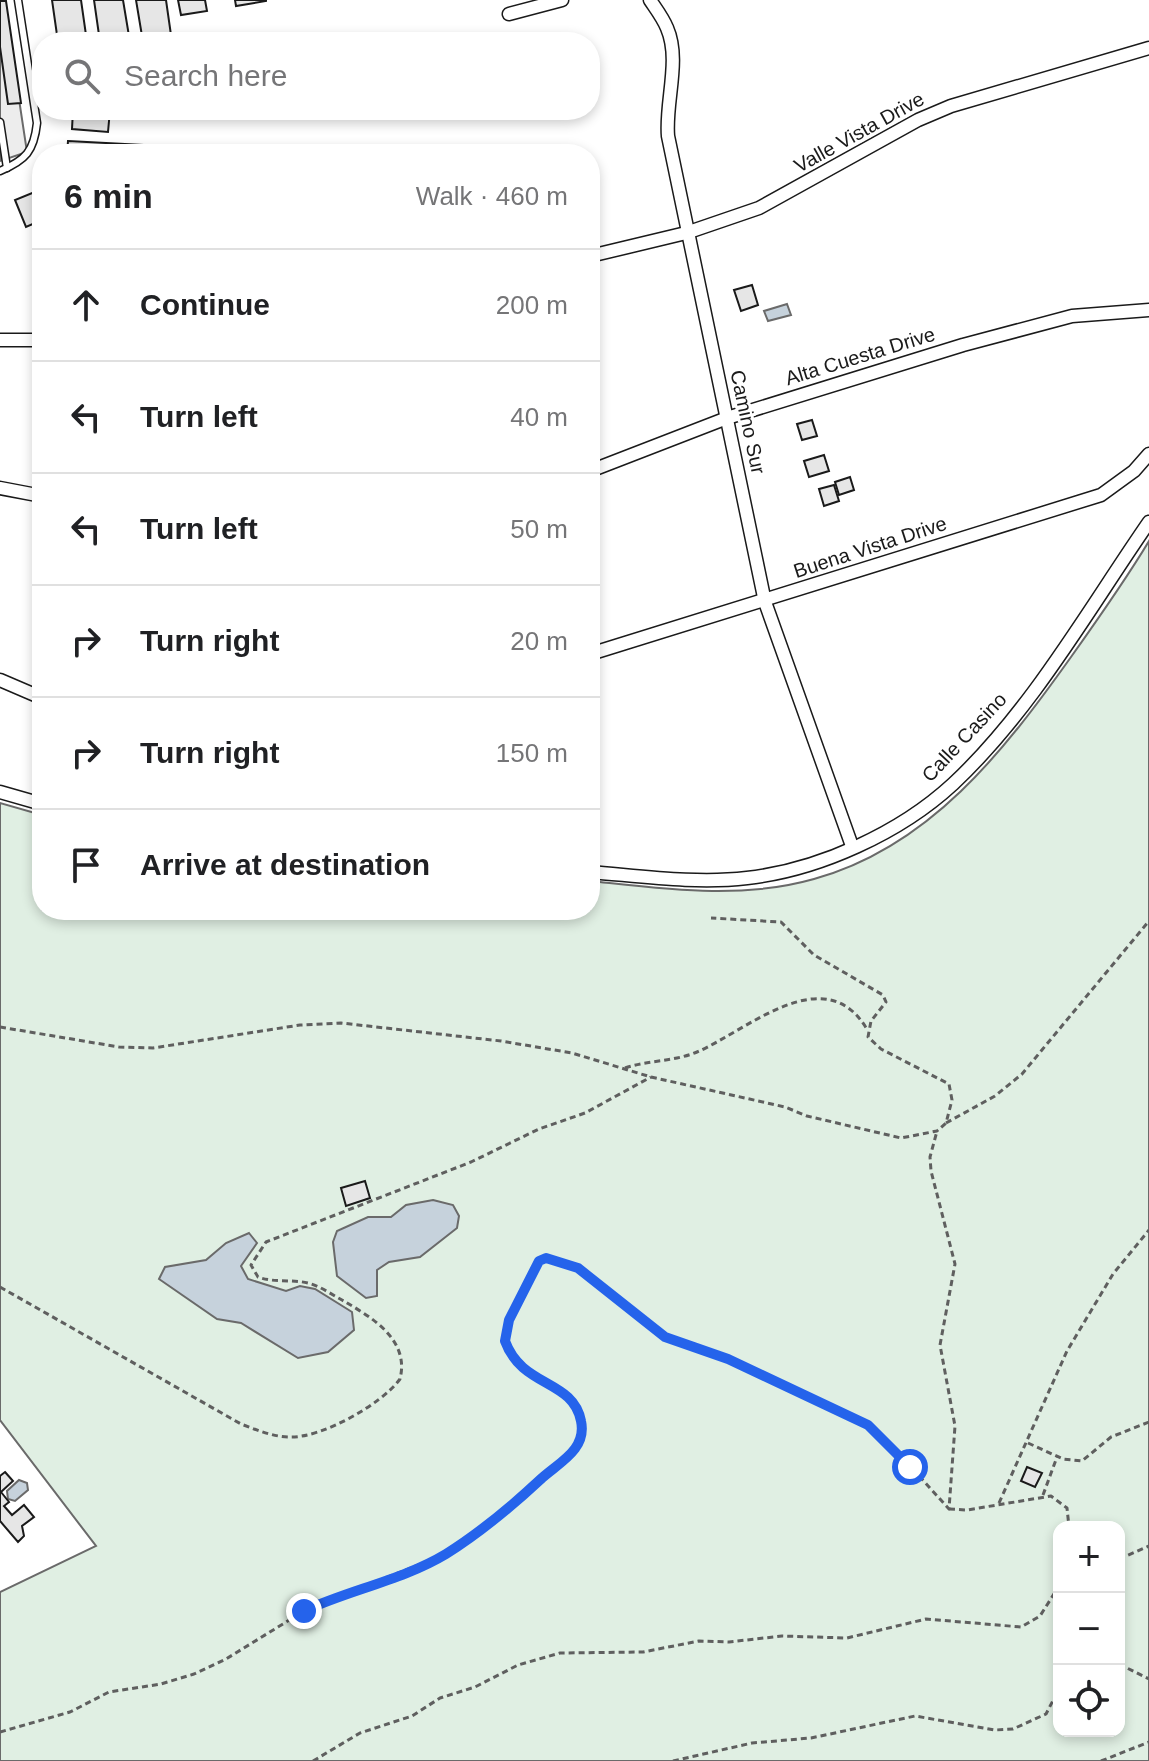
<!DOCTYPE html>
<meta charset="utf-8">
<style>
:root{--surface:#fff;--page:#f6f6f6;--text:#202124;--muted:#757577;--line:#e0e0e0}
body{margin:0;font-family:Helvetica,sans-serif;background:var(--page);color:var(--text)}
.controls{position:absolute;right:24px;bottom:24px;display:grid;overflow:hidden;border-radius:16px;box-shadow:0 4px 12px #0003}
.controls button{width:72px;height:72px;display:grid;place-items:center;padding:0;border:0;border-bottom:2px solid var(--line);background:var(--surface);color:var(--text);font:40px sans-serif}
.stop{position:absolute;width:24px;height:24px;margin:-18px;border:6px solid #2563eb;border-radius:50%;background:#fff}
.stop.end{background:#2563eb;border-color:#fff;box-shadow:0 2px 8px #0008}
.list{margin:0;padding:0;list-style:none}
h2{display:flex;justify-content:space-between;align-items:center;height:104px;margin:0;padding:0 32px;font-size:34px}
h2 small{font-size:26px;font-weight:400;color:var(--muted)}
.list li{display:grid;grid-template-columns:52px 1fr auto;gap:24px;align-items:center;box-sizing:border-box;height:112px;padding:0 32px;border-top:2px solid var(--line)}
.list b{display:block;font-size:30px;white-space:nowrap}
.list em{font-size:26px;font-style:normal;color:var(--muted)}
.icon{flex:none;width:44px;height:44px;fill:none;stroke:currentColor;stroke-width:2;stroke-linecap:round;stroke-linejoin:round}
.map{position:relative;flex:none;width:1149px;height:1761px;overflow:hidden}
.search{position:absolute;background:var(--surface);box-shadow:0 4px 12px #0003;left:32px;top:32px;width:568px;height:88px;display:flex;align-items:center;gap:20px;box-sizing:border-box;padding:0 28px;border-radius:32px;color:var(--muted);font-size:30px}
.panel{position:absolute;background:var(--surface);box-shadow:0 4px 12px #0003;left:32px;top:144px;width:568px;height:776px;border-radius:32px}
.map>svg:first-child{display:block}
.green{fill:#e0efe3;stroke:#6a6a6a;stroke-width:2;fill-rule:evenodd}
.parking{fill:#ededed;stroke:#6a6a6a;stroke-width:2}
.water{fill:#c6d2dc;stroke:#6a6a6a;stroke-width:2}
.building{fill:#e6e6e6;stroke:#1a1a1a;stroke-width:2}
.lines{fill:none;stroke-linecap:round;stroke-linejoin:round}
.service-casing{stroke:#1a1a1a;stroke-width:9}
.minor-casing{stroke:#1a1a1a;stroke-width:15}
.path{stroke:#5f5f5f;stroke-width:3;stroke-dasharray:6 4;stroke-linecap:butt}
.service{stroke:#fff;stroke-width:6}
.minor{stroke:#fff;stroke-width:12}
.route{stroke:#2563eb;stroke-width:10}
.labels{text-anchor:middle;stroke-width:6;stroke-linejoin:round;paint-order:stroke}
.street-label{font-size:20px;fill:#1a1a1a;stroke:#fff}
</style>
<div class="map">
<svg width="1149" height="1761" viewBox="0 0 1149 1761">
<rect width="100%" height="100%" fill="#fff"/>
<path class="green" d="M1149,541V1761H0V1592L96,1546L0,1420V803L42,815V910H590V881C665,889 740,900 814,879C930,847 1004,751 1071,657C1098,619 1125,581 1149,541ZM1059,1527H1119V1731H1059Z"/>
<polygon class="parking" points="0,0 4,0 27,152 0,161"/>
<g class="water">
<polygon points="787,304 791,315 768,321 764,311"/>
<polygon points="433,1200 453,1205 459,1216 457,1228 420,1257 389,1262 377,1270 377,1296 366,1298 337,1276 333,1242 337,1231 368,1217 391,1217 406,1205"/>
<polygon points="249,1233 257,1243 241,1266 248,1279 286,1291 300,1286 315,1289 352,1312 354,1330 328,1352 298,1358 241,1323 217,1319 159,1279 165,1267 206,1260 226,1243"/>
<polygon points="19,1480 27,1483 28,1490 15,1501 8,1499 7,1491"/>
</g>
<g class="building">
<polygon points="52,0 81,0 87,42 58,42"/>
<polygon points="94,0 123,0 130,42 100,42"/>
<polygon points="136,0 166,0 172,42 143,42"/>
<polygon points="178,0 205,0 207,11 181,15"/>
<polygon points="235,0 266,0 266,1 236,6"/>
<polygon points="0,1 6,1 21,103 8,104 0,47"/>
<polygon points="73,110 110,110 108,132 72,129"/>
<polygon points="68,141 143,145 143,154 67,154"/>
<polygon points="42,189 42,220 26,227 15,200"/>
<polygon points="752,285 758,305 741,311 734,290"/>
<polygon points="812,420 817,436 802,440 797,424"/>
<polygon points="824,455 829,471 809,477 804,461"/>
<polygon points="850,477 854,490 839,495 835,482"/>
<polygon points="834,485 839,501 824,506 819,489"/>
<polygon points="365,1181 370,1198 346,1206 341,1188"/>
<polygon points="1027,1467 1042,1473 1035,1487 1021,1481"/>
<polygon points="5,1472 13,1481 1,1492 9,1502 4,1506 12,1515 24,1505 34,1517 22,1526 24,1536 18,1542 0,1521 0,1476"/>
</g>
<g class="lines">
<defs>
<g id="service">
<polyline points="0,122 7,168"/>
<path d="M0,171C26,160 34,151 37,123L18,0"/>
</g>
<g id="minor">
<path d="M650,0C656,9 663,18 667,28C681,60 665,102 668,136L765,602L852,846"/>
<polyline points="509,14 562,0"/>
<polyline points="590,256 686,233 759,208 918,120 951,106 1149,48"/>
<polyline points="0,340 42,340"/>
<polyline points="590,471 727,418 963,345 1072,316 1149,310"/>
<polyline points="0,488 42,496"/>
<polyline points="590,654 1101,495 1134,471 1149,454"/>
<polyline points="0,680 42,698"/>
<polyline points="0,792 42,804"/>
<path d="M590,872C641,876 696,884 747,878C819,870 900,833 953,784C1032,710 1088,610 1149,522"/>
</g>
</defs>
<use href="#service" class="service-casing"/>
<use href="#minor" class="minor-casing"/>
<g class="path">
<polyline points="0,1027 119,1047 153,1048 300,1025 341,1023 501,1041 572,1053 651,1077 785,1107 807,1116 901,1138 937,1131 946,1123 952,1100 949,1084 881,1049 868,1037 871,1021 886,1002 883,995 814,955 781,922 711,918"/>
<path d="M625,1068C648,1060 673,1062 697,1052C748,1030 826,957 868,1031"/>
<polyline points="946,1123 995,1096 1022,1074 1149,921"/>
<path d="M0,1287L241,1424C257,1430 273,1437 290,1437C322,1438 382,1404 400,1379C410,1339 371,1317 342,1300C331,1294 320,1286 308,1283C291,1279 274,1283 258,1277L251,1265L266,1242L471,1162L539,1129L585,1113L651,1077"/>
<polyline points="1028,1443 1063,1459 1082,1461 1111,1437 1149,1422"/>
<polyline points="1043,1495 1057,1457"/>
<polyline points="999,1503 1067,1351 1113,1274 1149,1230"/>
<polyline points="949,1509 967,1510 1051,1496 1067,1508 1069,1527"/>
<polyline points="1119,1559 1149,1546"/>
<polyline points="1119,1664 1149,1679"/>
<polyline points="0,1732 70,1712 109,1692 161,1684 194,1674 226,1659 304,1611 445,1554 495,1521 573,1453 583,1429 581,1417 566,1393 536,1380 518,1366 505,1341 509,1320 539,1261 546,1258 578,1268 665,1337 728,1359 868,1425 890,1444 949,1509 955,1426 940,1345 955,1264 931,1171 930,1157 937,1131"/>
<polyline points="313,1761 360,1733 412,1716 440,1698 475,1687 518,1665 560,1653 643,1652 699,1641 729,1642 782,1636 847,1638 926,1619 1021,1627 1040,1616 1059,1586"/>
<polyline points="673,1761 752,1743 811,1738 915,1716 995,1730 1013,1729 1046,1714 1059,1689"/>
<polyline points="1101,1761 1149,1742"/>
</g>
<use href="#service" class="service"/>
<use href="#minor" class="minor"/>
</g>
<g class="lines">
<path class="route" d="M304,1611C349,1590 403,1580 446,1554C481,1532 512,1506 542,1478C560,1462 587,1449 581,1421C573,1379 522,1388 505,1341L509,1320L539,1261L546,1258L578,1268L665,1337L728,1359L868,1425L910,1467"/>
</g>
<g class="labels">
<g class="street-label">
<text transform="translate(859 132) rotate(-29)" y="7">Valle Vista Drive</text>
<text transform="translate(860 356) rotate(-17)" y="7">Alta Cuesta Drive</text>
<text transform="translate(748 422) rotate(78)" y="7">Camino Sur</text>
<text transform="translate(870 547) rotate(-18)" y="7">Buena Vista Drive</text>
<text transform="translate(964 737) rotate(-47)" y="7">Calle Casino</text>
</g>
</g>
</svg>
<div class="controls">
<button>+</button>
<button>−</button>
<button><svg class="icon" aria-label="locate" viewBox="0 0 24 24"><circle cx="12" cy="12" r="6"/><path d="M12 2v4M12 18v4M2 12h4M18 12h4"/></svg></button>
</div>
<div class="stop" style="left:910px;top:1467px"></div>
<div class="stop end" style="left:304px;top:1611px"></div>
<div class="search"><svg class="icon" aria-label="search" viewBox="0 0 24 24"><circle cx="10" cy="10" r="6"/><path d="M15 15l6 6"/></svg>Search here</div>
<section class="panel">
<h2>6 min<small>Walk · 460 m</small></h2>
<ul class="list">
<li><svg class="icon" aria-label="ahead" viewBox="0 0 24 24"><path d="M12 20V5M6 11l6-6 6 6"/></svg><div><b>Continue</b></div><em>200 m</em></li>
<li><svg class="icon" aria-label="left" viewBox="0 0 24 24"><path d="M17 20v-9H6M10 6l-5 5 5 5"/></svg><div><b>Turn left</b></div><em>40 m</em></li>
<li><svg class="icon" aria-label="left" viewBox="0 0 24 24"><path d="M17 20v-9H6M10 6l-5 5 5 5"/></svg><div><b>Turn left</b></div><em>50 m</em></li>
<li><svg class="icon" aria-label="right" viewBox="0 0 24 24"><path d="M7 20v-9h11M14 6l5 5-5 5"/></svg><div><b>Turn right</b></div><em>20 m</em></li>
<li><svg class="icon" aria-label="right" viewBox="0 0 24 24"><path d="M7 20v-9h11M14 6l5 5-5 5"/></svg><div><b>Turn right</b></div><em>150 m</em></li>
<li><svg class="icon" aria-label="arrive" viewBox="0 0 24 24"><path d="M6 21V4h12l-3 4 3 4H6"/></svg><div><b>Arrive at destination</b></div></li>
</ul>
</section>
</div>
